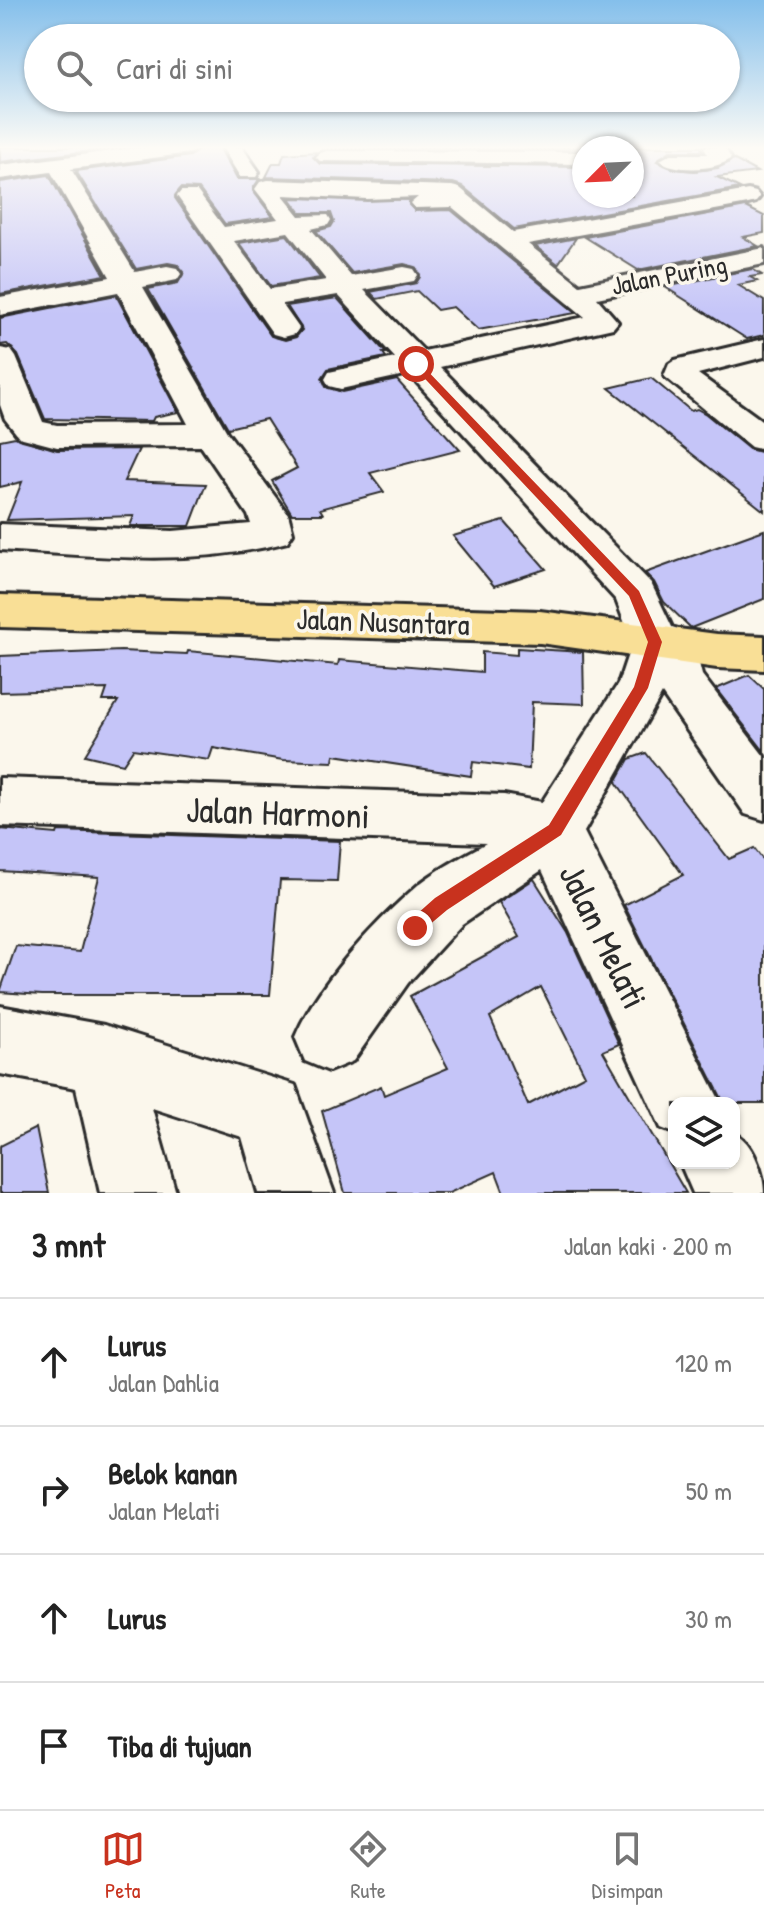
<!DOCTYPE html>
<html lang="id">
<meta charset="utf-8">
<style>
:root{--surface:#fff;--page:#f6f6f6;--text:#222;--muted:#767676;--line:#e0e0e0;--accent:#c8321e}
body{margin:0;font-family:"Patrick Hand",sans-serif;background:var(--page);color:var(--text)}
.controls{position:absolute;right:24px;bottom:24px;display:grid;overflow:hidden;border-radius:16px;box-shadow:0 2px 6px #0004}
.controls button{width:72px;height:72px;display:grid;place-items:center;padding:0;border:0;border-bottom:2px solid var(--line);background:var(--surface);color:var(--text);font:40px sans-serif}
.compass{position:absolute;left:572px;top:136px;width:72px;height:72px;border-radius:50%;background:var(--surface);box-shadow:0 2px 6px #0004;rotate:246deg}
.stop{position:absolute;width:24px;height:24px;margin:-18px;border:6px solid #c8321e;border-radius:50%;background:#fff}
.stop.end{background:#c8321e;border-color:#fff;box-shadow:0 2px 8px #0008}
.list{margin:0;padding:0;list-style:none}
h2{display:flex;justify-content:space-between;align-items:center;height:104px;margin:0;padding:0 32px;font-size:34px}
h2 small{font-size:26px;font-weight:400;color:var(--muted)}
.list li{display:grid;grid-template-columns:52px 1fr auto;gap:24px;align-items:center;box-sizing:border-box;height:128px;padding:0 32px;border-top:2px solid var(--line)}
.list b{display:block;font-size:30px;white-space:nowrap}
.list p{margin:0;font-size:26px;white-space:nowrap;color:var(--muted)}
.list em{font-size:26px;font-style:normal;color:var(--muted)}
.icon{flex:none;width:44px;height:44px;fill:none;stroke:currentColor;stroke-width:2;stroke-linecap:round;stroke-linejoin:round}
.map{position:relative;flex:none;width:764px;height:1193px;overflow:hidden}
.search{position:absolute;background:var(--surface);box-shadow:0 2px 6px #0004;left:24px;right:24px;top:24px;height:88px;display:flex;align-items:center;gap:20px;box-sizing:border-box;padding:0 28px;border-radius:44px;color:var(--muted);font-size:30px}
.sheet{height:616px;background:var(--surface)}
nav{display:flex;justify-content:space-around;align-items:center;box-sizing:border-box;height:112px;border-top:2px solid var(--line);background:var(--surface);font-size:22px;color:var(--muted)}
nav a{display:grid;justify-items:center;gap:4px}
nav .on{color:var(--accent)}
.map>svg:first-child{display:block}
.building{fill:#c5c5f8;stroke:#2b2b2b;stroke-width:2;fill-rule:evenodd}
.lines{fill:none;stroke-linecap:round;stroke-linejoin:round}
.minor-casing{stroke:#2b2b2b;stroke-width:6}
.major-casing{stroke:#2b2b2b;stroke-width:6}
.minor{fill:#fbf7ec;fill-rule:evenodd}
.major{fill:#f9df96;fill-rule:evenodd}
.route{fill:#c8321e}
.labels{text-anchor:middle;stroke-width:7;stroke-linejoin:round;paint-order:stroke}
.far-street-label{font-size:26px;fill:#2b2b2b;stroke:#fbf7ec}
.street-label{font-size:30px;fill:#2b2b2b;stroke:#fbf7ec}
.near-street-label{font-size:36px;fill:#2b2b2b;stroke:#fbf7ec}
</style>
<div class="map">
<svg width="764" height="1193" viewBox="0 0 764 1193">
<rect width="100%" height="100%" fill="#fbf7ec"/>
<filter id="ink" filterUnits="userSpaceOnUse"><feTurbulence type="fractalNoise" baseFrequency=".0125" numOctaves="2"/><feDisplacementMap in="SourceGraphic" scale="16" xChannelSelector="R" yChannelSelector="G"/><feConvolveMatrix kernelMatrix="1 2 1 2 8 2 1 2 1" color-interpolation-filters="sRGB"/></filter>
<g filter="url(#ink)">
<g class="building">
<polygon points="0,147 123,147 0,162"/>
<polygon points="203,147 219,147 237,179 259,179 253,191 273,217 225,224 199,189 181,188 175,198 271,336 285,340 296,337 302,330 287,306 337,298 386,353 383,353 386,357 328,369 322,378 326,387 342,392 397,380 460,450 370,473 384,492 320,509 323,514 292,514 272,481 297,468 266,419 228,428 148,289 178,283 184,272 178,265 168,263 136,269 76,171 190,156"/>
<polygon points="375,147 701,147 702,151 670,151 657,161 674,169 695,171 718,168 733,159 757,172 717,177 740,188 514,229 462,186 453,183 266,177 273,163 281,163 284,154 316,152 313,157 320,164 584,167 584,196 632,196 632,148"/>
<polygon points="49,175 105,275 0,294 0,182"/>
<polygon points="290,198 410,200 409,205 415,211 451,210 576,313 478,330 453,307 437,310 417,291 377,299 370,292 416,283 420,277 416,267 404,264 352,273 316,231 331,227 334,222 331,213 301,213"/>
<polygon points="746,207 764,216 764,233 743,237 758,246 638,270 585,237"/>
<polygon points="287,235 320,278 271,286 239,243"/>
<polygon points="576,238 558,264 535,246"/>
<polygon points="752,269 762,275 750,277 757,281 738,285 764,301 764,335 747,339 665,287"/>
<polygon points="116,295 178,412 154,417 152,421 45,419 18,355 7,344 0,345 0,318"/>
<polygon points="651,378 691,411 697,409 706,414 749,449 764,453 764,511 609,388"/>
<polygon points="15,437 57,450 139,449 124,481 206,484 190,526 130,526 134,516 7,520 22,482 0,487 0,440"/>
<polygon points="504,521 546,569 494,586 453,536"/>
<polygon points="764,530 764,599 691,628 664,602 654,582 645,573"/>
<polygon points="517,648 583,652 584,704 532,702 529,769 473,762 471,776 334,755 333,762 283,760 213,748 209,760 133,749 123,764 85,755 118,701 103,701 107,689 0,692 0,656 121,651 187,654 188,651 338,665 339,660 482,672 482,652 517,655"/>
<polygon points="749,675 764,689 764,751 716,689"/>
<polygon points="646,753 729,859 754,848 764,861 764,1103 724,1103 624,905 683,875 616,782 629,759"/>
<polygon points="0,829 57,834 58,831 340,841 337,881 280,880 270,995 42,995 0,992 16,946 80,952 99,877 0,871"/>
<path d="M534,879L568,933L619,1044L603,1051L686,1193H504L496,1172L449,1193H345L322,1111L381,1086L384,1095L448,1068L410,996L519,937L499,902ZM541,987L585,1075L528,1105L490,1017Z"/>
<polygon points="36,1128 49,1193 0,1193 0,1146"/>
</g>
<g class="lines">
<defs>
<g id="minor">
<path d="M145,147H200L190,153L71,169L135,272L167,266L177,268L181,274L177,280L143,287L227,432L288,514L293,533L287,542C194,567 96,556 0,550V524L173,531L251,524L248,515L201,446L57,447L19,437L5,419L0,405V348L11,350L16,357L43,422L57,425L188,424L118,292L0,315V297L110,277L51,172L0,179V165Z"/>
<polygon points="222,147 242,147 259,172 256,177 240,177"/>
<path d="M704,147H724L731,158C719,171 672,172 660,160L671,154H707Z"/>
<polygon points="327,151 584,152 584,164 320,161 316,157 320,153"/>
<path d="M268,180L452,186L460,188L513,232L748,190L756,192L760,197L756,202L748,204L528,244L580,285L764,248V264L597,298L618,322L613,328L440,367L651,583L672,627L687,632L694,644L702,675L764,756V820L745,814L662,694L584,832L721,1103H674V1133L661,1128L542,870L462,924L408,983L353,1061L329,1071L305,1061L295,1037C318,983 374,923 418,885C438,869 464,856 486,843L0,826V778L504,795L542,802L618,684L632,642L616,600L409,374L341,389L329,386L325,379L329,372L395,358L338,295L282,304L299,328L295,334L284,337L273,334L177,196L181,191H197L224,227L278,219L255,189L260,182ZM283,195L367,199L418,197L411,203L415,208L452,207L585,317L424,351L364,290L414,281L418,275L414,269L404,267L351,276L311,229L328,225L331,220L328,215L300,216ZM288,232L326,280L270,289L234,241Z"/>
<polygon points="764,339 764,357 698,374 764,422 764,450 751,447 664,376 669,364 675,360"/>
<polygon points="0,1006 104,1025 295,1085 334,1193 258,1193 242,1137 152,1108 176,1193 100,1193 76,1088 0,1074"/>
<path d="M734,1133C753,1141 764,1174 764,1193H693L680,1163H734Z"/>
</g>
<polygon id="major" points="0,595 540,611 717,634 764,636 764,670 717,668 540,643 0,627"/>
</defs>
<use href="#minor" class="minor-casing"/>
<use href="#major" class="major-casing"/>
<use href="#minor" class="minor"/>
<use href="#major" class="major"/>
</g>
</g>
<linearGradient id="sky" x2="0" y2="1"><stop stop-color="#84bfeb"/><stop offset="0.47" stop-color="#fdfbf6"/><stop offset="1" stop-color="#fdfbf6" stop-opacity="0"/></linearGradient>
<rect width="764" height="314" fill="url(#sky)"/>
<polygon class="route" points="413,362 419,362 639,591 662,642 648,688 561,835 447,910 415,937 408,934 406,928 408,922 435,898 549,825 634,687 648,642 629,596 413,366"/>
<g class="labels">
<g class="far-street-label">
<text transform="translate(669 275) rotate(-11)" y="9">Jalan Puring</text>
</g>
<g class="street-label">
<text transform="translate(383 622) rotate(2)" y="10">Jalan Nusantara</text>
</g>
<g class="near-street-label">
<text transform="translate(278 812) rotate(2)" y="13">Jalan Harmoni</text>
<text transform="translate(604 936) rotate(64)" y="13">Jalan Melati</text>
</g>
</g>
</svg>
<div class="controls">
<button><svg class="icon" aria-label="layers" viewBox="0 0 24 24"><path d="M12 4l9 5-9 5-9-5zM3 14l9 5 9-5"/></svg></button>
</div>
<svg class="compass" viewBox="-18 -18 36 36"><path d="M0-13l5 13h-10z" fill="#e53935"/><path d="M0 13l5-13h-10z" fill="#767676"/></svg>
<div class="stop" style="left:416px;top:364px"></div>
<div class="stop end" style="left:415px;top:928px"></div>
<div class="search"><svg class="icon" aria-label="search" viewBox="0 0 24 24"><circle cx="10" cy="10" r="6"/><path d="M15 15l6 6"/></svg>Cari di sini</div>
</div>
<section class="sheet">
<h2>3 mnt<small>Jalan kaki · 200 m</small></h2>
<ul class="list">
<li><svg class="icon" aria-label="ahead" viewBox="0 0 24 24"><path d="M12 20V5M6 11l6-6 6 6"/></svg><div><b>Lurus</b><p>Jalan Dahlia</p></div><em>120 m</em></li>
<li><svg class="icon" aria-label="right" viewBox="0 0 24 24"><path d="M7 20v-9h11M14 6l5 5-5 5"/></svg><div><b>Belok kanan</b><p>Jalan Melati</p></div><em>50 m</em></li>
<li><svg class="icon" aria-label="ahead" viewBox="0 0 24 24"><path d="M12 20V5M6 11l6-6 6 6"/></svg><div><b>Lurus</b></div><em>30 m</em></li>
<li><svg class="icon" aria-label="arrive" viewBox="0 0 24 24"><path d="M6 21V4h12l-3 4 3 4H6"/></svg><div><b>Tiba di tujuan</b></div></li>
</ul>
</section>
<nav>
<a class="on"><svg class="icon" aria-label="map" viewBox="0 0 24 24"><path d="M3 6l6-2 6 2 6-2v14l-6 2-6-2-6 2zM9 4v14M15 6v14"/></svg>Peta</a>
<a><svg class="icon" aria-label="directions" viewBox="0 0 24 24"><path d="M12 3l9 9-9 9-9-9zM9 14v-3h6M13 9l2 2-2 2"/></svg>Rute</a>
<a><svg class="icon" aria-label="saved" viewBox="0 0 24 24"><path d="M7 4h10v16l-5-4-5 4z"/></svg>Disimpan</a>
</nav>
